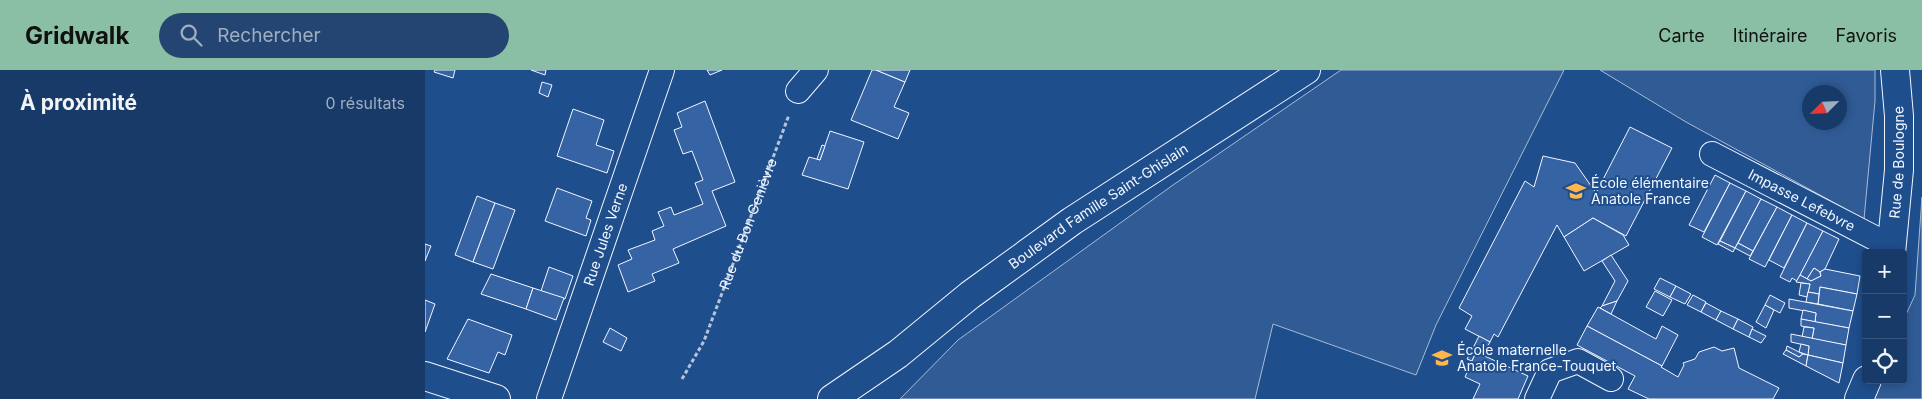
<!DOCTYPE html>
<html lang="fr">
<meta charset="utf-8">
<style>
:root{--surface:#173a69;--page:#244571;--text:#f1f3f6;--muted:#9eadc0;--line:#36547d;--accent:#8abfa5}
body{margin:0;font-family:Inter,sans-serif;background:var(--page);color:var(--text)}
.controls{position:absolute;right:15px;bottom:15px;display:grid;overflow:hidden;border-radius:5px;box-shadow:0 2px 8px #0003}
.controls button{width:45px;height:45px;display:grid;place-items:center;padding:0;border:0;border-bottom:1px solid var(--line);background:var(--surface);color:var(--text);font:25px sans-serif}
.compass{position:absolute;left:1377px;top:15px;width:45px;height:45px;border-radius:50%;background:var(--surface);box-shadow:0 2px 8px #0003;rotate:246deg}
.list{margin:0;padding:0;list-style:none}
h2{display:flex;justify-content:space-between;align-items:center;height:65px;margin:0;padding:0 20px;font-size:21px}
h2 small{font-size:16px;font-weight:400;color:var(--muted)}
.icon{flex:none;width:28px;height:28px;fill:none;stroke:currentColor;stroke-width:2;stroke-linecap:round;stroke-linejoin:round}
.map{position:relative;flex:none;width:1497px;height:329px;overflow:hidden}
header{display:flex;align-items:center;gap:30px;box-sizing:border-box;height:70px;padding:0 25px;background:var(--accent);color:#111}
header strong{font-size:24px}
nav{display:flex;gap:28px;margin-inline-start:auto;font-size:18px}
.search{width:350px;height:45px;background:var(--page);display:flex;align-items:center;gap:12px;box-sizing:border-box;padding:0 18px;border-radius:28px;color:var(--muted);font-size:19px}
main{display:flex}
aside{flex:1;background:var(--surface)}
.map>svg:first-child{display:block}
.built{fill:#305b95;stroke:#a8bbd7;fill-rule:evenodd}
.building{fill:#3563a3;stroke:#f2f6ff}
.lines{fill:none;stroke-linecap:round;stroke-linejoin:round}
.street-casing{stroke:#f2f6ff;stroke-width:26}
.secondary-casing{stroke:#f2f6ff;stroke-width:30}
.primary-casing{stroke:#f2f6ff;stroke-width:30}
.path{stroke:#b3c4dc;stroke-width:3;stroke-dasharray:4 2.5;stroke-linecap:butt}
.street{stroke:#1f4e8c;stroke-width:24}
.secondary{stroke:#1f4e8c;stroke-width:28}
.primary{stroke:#1f4e8c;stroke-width:28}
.labels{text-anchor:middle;stroke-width:4;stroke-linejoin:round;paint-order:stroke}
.street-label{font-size:14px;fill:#f2f6ff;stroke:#1f4e8c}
.poi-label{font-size:14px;fill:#f2f6ff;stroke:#1f4e8c;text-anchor:start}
</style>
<header>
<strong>Gridwalk</strong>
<div class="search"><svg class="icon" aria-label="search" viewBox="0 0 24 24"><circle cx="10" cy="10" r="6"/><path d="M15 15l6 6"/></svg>Rechercher</div>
<nav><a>Carte</a><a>Itinéraire</a><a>Favoris</a></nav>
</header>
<main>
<aside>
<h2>À proximité<small>0 résultats</small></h2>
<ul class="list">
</ul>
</aside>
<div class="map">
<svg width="1497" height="329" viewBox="0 0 1497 329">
<rect width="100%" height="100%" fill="#1f4e8c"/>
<g class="built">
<polygon points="916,0 1139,0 1011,255 991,305 848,254 830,329 475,329 533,270 748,115"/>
<path d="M1175,0H1450V31L1439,149L1261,52ZM1384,22H1414V52H1384Z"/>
<polygon points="1497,127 1497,329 1442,329 1451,310 1478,310 1478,251 1490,225"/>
</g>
<g class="building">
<polygon points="10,0 30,0 28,8 9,2"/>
<polygon points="106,0 121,0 120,5"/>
<polygon points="282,0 297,0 285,5"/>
<polygon points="447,0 451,0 480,12 469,37 484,43 473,69 426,50"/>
<polygon points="451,0 485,0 480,12"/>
<polygon points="117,12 127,15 123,27 114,23"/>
<polygon points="280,31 310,112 287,121 301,156 248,179 254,193 227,204 230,211 203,222 193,195 207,189 203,180 230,170 227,161 239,156 233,142 246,137 249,145 278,134 270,113 278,110 267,81 258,84 249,60 257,57 252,43"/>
<polygon points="148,39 179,50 171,75 189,81 182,103 132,86"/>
<polygon points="1205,57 1247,78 1201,166 1168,148 1139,167 1132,155 1073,267 1069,264 1065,272 1040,259 1047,246 1034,238 1100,111 1109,117 1118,86 1150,93 1171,123"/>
<polygon points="405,61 439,72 423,119 377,105 384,87 395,90"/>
<polygon points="397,75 400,76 395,90 392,89"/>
<polygon points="1290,105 1305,113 1279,162 1264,155"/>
<polygon points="1305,113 1321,121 1292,175 1277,167"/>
<polygon points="132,118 167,131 161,148 166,150 161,166 120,151"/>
<polygon points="1321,121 1336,129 1310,178 1295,171"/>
<polygon points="52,126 70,133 48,192 30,185"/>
<polygon points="1336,129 1352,137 1328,181 1313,173"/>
<polygon points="70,133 90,140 68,199 48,192"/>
<polygon points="1352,137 1367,145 1340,197 1324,189"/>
<polygon points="1367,145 1382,153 1359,198 1344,190"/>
<polygon points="1168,148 1198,165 1204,175 1159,201 1139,167"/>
<polygon points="1382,153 1398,161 1372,211 1367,208 1365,212 1355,207"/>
<polygon points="1398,161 1414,169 1400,199 1395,202 1389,198 1382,209 1375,205"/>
<polygon points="1295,171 1310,178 1308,182 1293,174"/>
<polygon points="1313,173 1328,181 1325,186 1310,178"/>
<polygon points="0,174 6,176 0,191"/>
<polygon points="1186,185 1203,211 1192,231 1177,236 1190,211 1177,191"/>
<polygon points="124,197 148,206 140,229 116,221"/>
<polygon points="1389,198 1395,202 1396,206 1386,211 1382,209"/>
<polygon points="1400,199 1435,206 1432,224 1395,217 1394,224 1383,222 1385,214 1371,212 1375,205 1386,211 1396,206 1395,202"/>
<polygon points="66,204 108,218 101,239 56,224"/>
<polygon points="1235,208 1251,216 1245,227 1229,219"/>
<polygon points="1376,213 1385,214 1382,227 1374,225"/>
<polygon points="1251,216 1266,224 1260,234 1245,227"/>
<polygon points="1395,217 1432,224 1428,241 1393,234"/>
<polygon points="108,218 139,228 131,250 101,239"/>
<polygon points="1230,221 1247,230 1238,246 1221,237"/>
<polygon points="1383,222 1394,224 1393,234 1381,232"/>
<polygon points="1268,225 1281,232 1276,242 1262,235"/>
<polygon points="1345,225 1360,233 1355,243 1340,235"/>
<polygon points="1364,229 1428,241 1424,258 1390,252 1391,243 1364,238"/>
<polygon points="0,230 10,234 0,262"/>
<polygon points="1192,231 1186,244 1175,238 1177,236"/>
<polygon points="1281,233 1296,241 1291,250 1276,242"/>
<polygon points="1340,235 1349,240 1341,258 1331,252"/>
<polygon points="1173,237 1231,269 1237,256 1253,265 1237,296 1162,256"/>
<polygon points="1378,240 1391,243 1390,252 1376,249"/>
<polygon points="1296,241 1313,249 1308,259 1291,250"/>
<polygon points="43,249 87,265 80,285 73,282 64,303 22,289"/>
<polygon points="1313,249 1328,257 1324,267 1308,259"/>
<polygon points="1376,249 1424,258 1421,275 1387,269 1389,258 1376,256"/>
<polygon points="1162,256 1237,296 1236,297 1253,307 1259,295 1258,293 1270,289 1274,282 1289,277 1297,281 1309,278 1314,298 1354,318 1348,329 1224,329 1203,319 1210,306 1152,275"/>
<polygon points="1379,257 1389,258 1387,269 1377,267"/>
<polygon points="185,258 202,268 196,281 178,272"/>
<polygon points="1327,259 1341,266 1336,273 1324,267"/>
<polygon points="1366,264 1421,275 1418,293 1383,285 1384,276 1366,272"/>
<polygon points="1054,266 1065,272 1060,281 1049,276"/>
<polygon points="1376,274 1384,276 1383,285 1374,282"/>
<polygon points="1049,276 1060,281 1058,285 1051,282 1047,291 1042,289"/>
<polygon points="1362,276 1378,284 1374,287 1361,280"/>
<polygon points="1361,280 1374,287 1378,284 1383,285 1381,296 1358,284"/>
<polygon points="1051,282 1103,306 1093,329 1048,329 1055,314 1040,307"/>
<polygon points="1383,285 1418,293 1414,313 1381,296"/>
</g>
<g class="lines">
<defs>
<g id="street">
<polyline points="373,21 391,0"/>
<path id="s2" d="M1287,84L1467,177"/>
<path id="s3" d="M124,329L237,0"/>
<polyline points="1112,329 1125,301 1153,291 1186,309"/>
</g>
<g id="secondary">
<path id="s4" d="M1466,183L1474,100V46L1470,0"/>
<polyline points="0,306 71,329"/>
<polyline points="1434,329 1442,310"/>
</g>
<g id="primary">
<path id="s5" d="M407,329L473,284L545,225L647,151L881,0"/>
</g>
</defs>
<use href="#street" class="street-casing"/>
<use href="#secondary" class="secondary-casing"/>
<use href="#primary" class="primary-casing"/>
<path class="path" id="s1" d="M257,309L279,271L364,45"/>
<use href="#street" class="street"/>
<use href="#secondary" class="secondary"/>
<use href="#primary" class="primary"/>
</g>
<defs>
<symbol id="school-bare" viewBox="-9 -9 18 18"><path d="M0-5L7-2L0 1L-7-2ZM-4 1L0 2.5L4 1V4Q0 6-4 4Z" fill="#ffb74d" stroke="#1f4e8c" stroke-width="2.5" paint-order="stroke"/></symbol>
</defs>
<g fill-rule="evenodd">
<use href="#school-bare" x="1137" y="107" width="28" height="28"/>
<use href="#school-bare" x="1003" y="274" width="28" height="28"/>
</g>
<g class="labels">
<g class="street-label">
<text dy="5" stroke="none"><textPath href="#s4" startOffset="91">Rue de Boulogne</textPath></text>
<text dy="5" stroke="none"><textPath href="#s2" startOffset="101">Impasse Lefebvre</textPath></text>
<text dy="5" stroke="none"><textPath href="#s5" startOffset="329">Boulevard Famille Saint-Ghislain</textPath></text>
<text dy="5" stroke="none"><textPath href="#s1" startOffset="169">Rue du Bon Genièvre</textPath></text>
<text dy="5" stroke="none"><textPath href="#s3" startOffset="174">Rue Jules Verne</textPath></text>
</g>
<g class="poi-label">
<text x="1166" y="118">École élémentaire<tspan x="1166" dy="16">Anatole France</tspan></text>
<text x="1032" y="285">École maternelle<tspan x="1032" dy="16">Anatole France-Touquet</tspan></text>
</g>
</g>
</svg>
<div class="controls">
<button>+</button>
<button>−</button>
<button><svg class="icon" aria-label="locate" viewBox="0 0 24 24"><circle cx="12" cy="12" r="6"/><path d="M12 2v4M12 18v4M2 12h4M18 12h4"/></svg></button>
</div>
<svg class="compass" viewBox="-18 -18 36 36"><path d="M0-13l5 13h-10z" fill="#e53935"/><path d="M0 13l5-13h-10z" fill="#9eadc0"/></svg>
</div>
</main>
